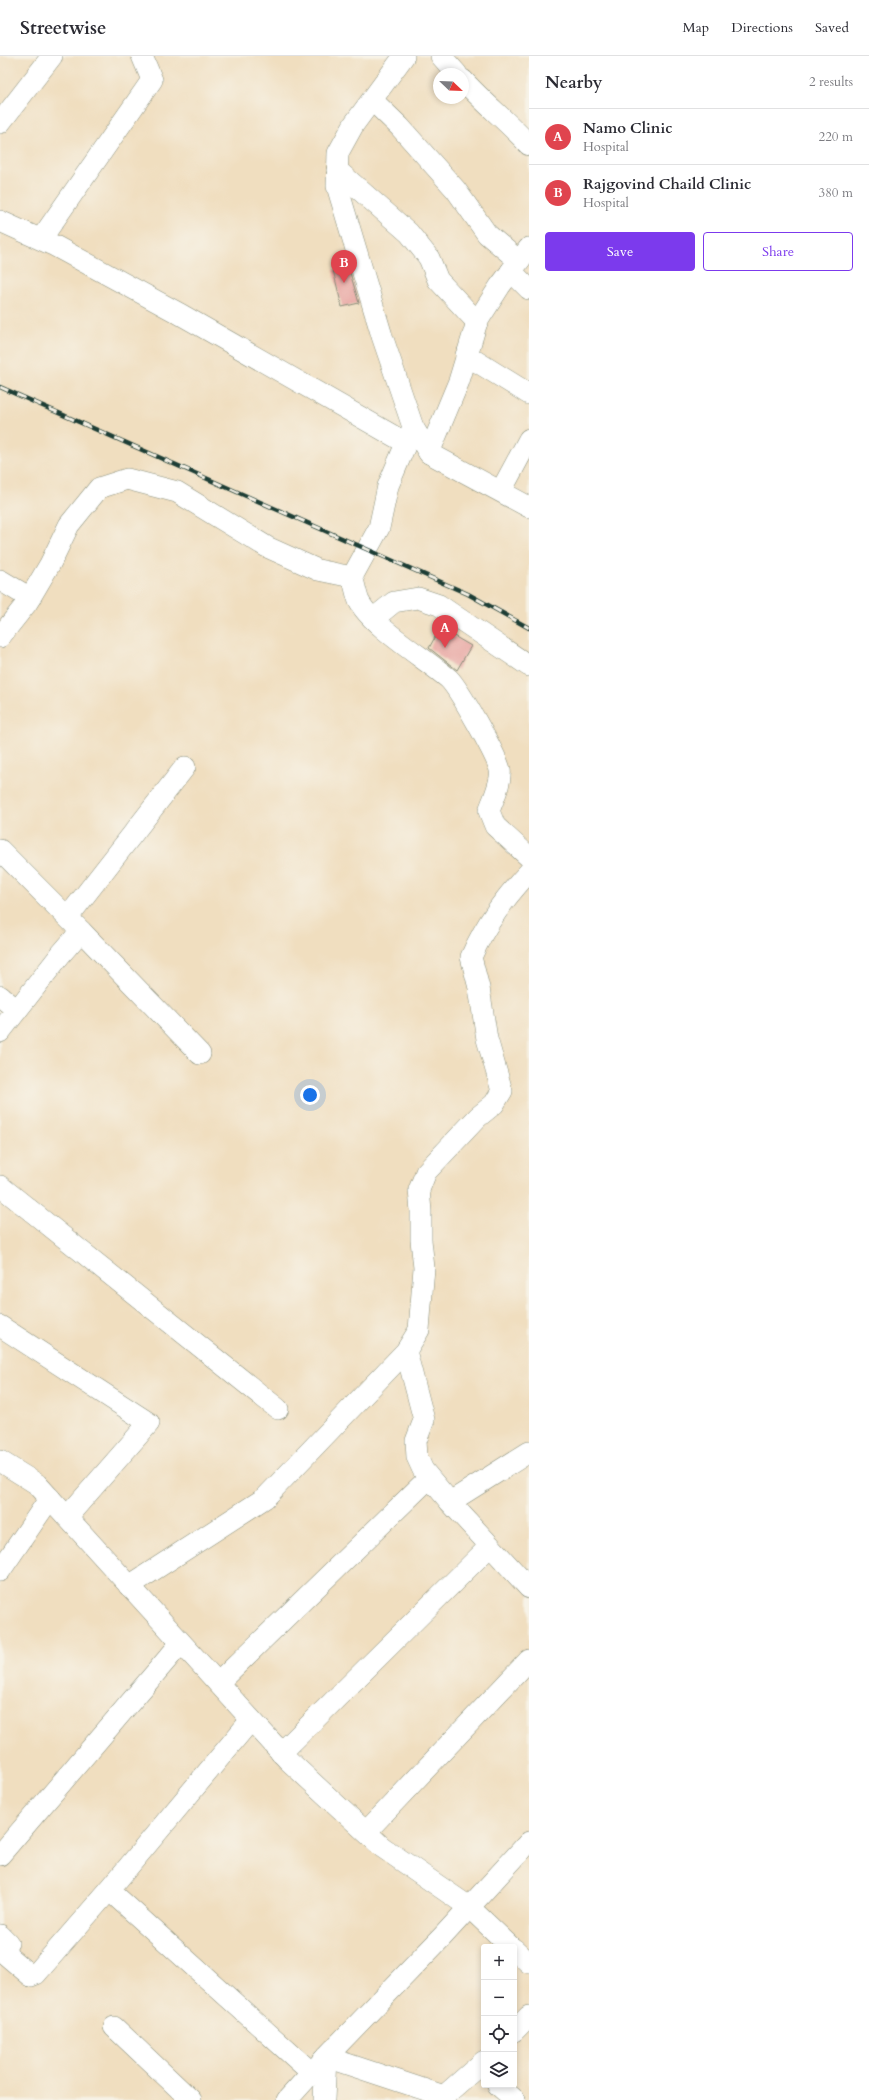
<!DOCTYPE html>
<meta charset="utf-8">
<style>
:root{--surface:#fff;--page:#f7f7f7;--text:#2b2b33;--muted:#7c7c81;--line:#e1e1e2;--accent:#7c3aed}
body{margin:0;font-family:Cardo,serif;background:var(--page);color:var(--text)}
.controls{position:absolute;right:12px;bottom:12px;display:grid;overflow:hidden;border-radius:4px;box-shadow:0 2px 6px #0003}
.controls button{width:36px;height:36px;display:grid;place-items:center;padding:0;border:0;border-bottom:1px solid var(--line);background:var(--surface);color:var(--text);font:20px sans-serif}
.compass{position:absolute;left:433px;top:12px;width:36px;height:36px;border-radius:50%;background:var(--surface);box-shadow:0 2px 6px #0003;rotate:113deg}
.you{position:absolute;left:310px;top:1039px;width:14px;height:14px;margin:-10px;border:3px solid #fff;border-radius:50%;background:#1a73e8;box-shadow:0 0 0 6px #1a73e833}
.badge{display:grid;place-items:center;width:26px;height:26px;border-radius:50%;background:var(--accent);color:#fff;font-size:13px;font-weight:700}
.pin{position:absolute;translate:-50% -33px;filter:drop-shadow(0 1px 2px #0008)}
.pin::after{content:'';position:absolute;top:21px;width:14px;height:12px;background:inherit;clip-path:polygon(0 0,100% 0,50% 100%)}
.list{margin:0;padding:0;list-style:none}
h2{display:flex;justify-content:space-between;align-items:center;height:52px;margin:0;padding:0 16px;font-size:17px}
h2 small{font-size:13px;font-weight:400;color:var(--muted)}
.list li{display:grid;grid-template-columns:26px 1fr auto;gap:12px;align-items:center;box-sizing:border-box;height:56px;padding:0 16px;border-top:1px solid var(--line)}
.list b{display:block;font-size:15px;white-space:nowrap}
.list p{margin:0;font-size:13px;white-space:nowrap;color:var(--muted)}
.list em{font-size:13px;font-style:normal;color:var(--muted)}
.actions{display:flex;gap:8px;padding:12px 16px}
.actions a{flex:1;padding:9px 0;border:1px solid var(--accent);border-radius:4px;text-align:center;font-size:14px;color:var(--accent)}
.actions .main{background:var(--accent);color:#fff}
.icon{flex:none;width:22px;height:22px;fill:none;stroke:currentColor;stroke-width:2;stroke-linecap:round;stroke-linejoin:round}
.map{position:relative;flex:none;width:529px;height:2044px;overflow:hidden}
header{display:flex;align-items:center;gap:24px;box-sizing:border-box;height:56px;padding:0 20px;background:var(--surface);border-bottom:1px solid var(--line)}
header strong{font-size:19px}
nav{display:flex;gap:22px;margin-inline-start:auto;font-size:14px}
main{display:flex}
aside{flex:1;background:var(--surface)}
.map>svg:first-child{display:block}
.building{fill:#e69a97}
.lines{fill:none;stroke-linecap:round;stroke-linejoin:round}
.minor-casing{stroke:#888e7a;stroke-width:22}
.minor{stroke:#fff;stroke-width:21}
.rail-casing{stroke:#1f3d34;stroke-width:4.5}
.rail{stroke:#f7f3e8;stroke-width:3;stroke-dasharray:9;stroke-linecap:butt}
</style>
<header>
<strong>Streetwise</strong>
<nav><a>Map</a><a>Directions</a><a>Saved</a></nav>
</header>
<main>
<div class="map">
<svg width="529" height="2044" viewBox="0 0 529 2044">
<rect width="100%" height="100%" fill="#f7f3e8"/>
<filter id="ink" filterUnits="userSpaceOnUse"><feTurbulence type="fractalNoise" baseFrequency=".025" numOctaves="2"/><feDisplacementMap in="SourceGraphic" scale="8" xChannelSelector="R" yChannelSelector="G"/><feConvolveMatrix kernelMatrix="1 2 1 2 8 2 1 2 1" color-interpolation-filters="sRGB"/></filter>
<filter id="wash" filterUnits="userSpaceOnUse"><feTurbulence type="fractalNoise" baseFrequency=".012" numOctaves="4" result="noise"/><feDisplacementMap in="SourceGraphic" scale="16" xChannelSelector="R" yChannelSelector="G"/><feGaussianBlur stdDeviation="0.9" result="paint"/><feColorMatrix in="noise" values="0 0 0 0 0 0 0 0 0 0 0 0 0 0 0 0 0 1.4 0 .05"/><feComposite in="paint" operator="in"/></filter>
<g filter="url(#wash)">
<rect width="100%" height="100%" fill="#f0debf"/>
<g id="blocks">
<g class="building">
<polygon points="348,210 359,247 342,251 333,214"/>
<polygon points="440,572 471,590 457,614 429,592"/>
</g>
</g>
</g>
<g filter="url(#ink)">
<use href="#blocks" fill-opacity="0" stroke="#888e7a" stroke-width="1"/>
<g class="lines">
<defs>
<g id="minor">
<polyline points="404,0 354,68 338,97 337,130 382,280 413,371 429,397 529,451"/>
<polyline points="441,0 457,18"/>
<path d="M463,24C484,47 508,66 529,89"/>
<polyline points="372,44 400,71 456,134 487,178 519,205"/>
<polyline points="0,67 52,0"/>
<polyline points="337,114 409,177 429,202 438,224 477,266"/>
<polyline points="0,165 55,190 180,258 406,387"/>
<polyline points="41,183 152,24 142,0"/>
<polyline points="511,215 529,233"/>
<polyline points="466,299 529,338"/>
<polyline points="429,397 459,325 477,266 500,230 529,192"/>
<polyline points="501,435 529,383"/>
<path d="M352,521C355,529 356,538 359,545C371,570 426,603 449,623C459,633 497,700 500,714C502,725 493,744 489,755L495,770L529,801"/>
<polyline points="0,524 30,542"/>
<polyline points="373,563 394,546 418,542 439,549 529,610"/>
<polyline points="0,581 27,547 50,508 69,469 99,432 127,423 177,436 267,491 318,514 352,521 379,472 388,430 413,371"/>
<polyline points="0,794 81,875 61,898 0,976"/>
<polyline points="68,861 185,711"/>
<polyline points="81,875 200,998"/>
<polyline points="0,940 17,954"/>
<polyline points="0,1130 278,1353"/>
<polyline points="0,1270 149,1367 67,1461"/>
<polyline points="406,1295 424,1364 416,1385 417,1401 423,1414 450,1446 529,1532"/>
<polyline points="0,1405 37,1428 288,1704 382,1791 469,1851 511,1891"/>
<polyline points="450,1446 529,1396"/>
<polyline points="0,1515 50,1442"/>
<path d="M129,1530L265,1442L406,1295L419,1274L424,1212L421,1184V1155L419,1134L426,1116L478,1061L494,1048L502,1035L487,983L479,932L471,901C486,867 504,843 529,816"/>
<polyline points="218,1627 429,1422"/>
<polyline points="281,1697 490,1490"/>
<polyline points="366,1776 529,1604"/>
<polyline points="0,1799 181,1587"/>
<polyline points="109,1834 312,2017"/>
<polyline points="0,1879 8,1887 4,1892 5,1898 31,1920 36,1918 109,1834 251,1664"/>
<polyline points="514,1893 529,1907"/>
<polyline points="114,1971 191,2044"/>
<polyline points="514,1975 529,1960"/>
<polyline points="498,2029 515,2044"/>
<polyline points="287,2044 326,2001 444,2040"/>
<polyline points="324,2044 326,2001 442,1881 529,1786"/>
<polyline points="444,2044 444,2040 484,2005"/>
</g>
</defs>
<use href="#minor" class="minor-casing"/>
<use href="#minor" class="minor"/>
<defs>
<polyline id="rail" points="0,331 468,538 529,572"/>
</defs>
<use href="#rail" class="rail-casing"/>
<use href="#rail" class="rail"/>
</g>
</g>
</svg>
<div class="controls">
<button>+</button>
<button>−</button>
<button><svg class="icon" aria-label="locate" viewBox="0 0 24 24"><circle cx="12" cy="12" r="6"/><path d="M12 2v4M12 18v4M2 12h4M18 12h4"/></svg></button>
<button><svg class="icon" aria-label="layers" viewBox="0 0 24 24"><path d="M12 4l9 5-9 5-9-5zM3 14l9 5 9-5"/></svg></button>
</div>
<svg class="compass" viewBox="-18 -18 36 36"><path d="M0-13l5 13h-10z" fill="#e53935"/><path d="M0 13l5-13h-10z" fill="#7c7c81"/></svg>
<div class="you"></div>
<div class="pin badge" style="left:445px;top:592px;background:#e0444e">A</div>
<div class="pin badge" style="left:344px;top:227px;background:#e0444e">B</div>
</div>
<aside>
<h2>Nearby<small>2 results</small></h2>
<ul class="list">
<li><span class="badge" style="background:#e0444e">A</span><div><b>Namo Clinic</b><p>Hospital</p></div><em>220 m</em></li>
<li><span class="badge" style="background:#e0444e">B</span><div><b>Rajgovind Chaild Clinic</b><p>Hospital</p></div><em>380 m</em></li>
</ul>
<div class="actions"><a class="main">Save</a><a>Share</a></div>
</aside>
</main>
